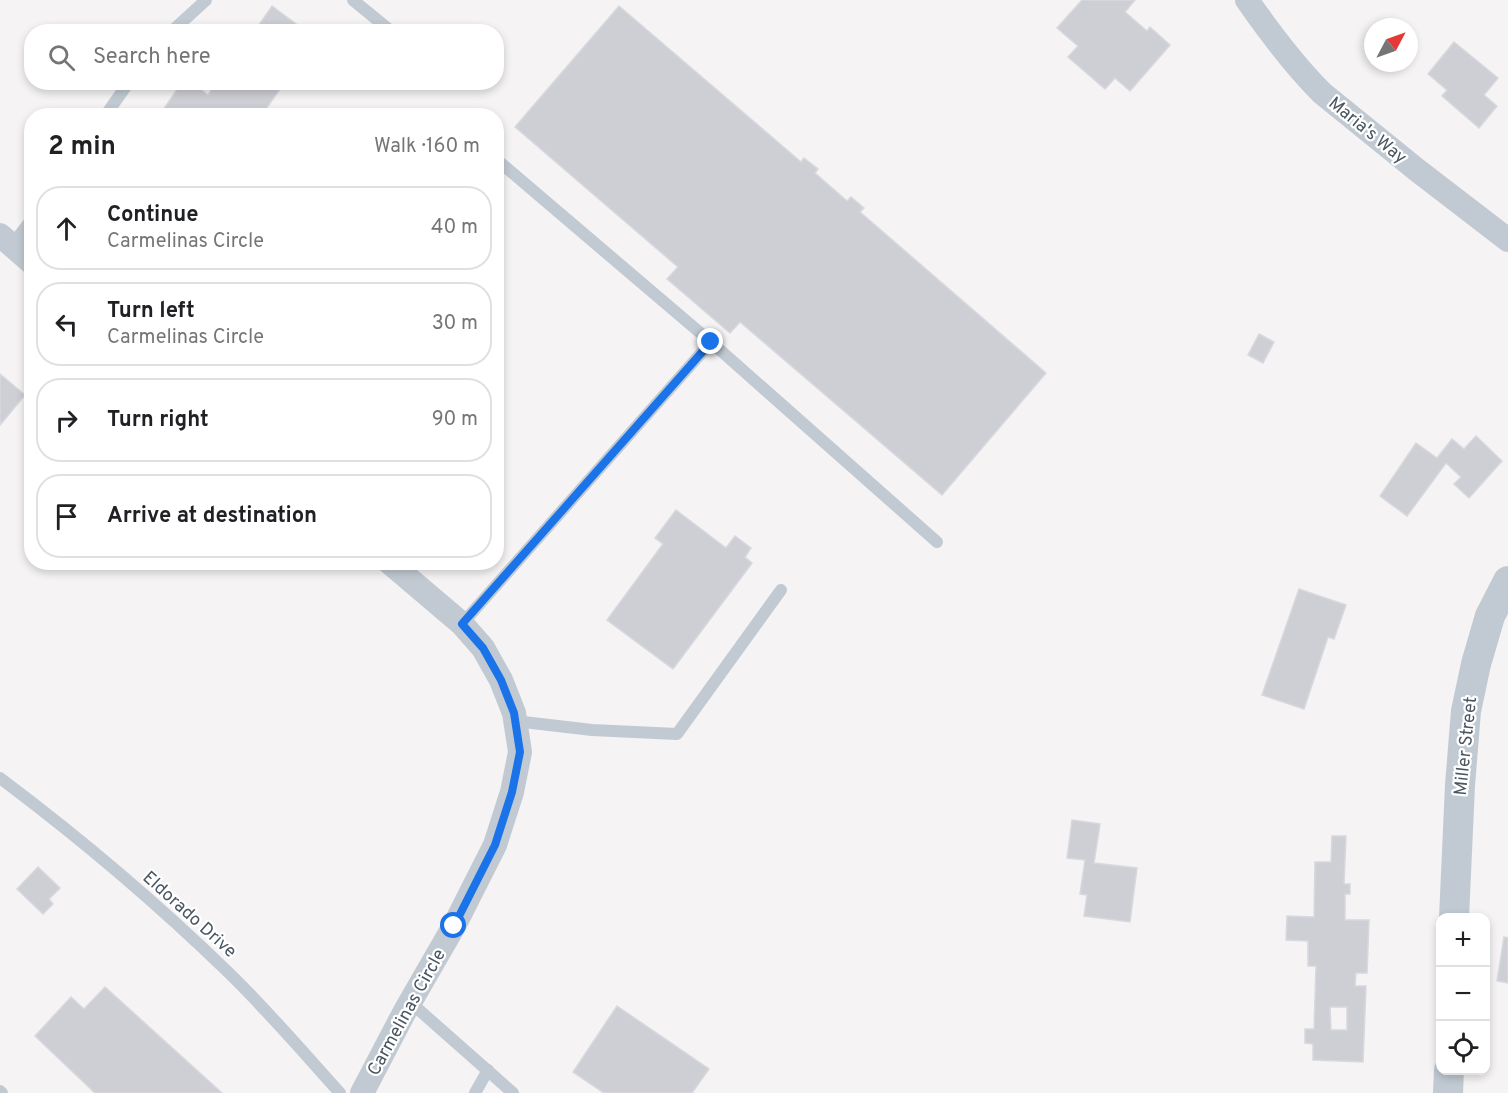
<!DOCTYPE html>
<meta charset="utf-8">
<style>
:root{--surface:#fff;--page:#f6f6f6;--text:#202124;--muted:#757577;--line:#e0e0e0}
body{margin:0;font-family:Overpass,sans-serif;background:var(--page);color:var(--text)}
.controls{position:absolute;right:18px;bottom:18px;display:grid;overflow:hidden;border-radius:12px;box-shadow:0 3px 9px #0003}
.controls button{width:54px;height:54px;display:grid;place-items:center;padding:0;border:0;border-bottom:2px solid var(--line);background:var(--surface);color:var(--text);font:30px sans-serif}
.compass{position:absolute;left:1364px;top:18px;width:54px;height:54px;border-radius:50%;background:var(--surface);box-shadow:0 3px 9px #0003;rotate:49deg}
.stop{position:absolute;width:18px;height:18px;margin:-14px;border:4px solid #1a73e8;border-radius:50%;background:#fff}
.stop.end{background:#1a73e8;border-color:#fff;box-shadow:0 2px 6px #0008}
.list{margin:0;padding:0;list-style:none}
h2{display:flex;justify-content:space-between;align-items:center;height:78px;margin:0;padding:0 24px;font-size:26px}
h2 small{font-size:20px;font-weight:400;color:var(--muted)}
.list li{display:grid;grid-template-columns:39px 1fr auto;gap:18px;align-items:center;box-sizing:border-box;height:84px;margin:0 12px 12px;padding:0 12px;border:2px solid var(--line);border-radius:24px}
.list b{display:block;font-size:22px;white-space:nowrap}
.list p{margin:0;font-size:20px;white-space:nowrap;color:var(--muted)}
.list em{font-size:20px;font-style:normal;color:var(--muted)}
.icon{flex:none;width:33px;height:33px;fill:none;stroke:currentColor;stroke-width:2;stroke-linecap:round;stroke-linejoin:round}
.map{position:relative;flex:none;width:1508px;height:1093px;overflow:hidden}
.search{position:absolute;background:var(--surface);box-shadow:0 3px 9px #0003;left:24px;top:24px;width:480px;height:66px;display:flex;align-items:center;gap:15px;box-sizing:border-box;padding:0 21px;border-radius:24px;color:var(--muted);font-size:22px}
.panel{position:absolute;background:var(--surface);box-shadow:0 3px 9px #0003;left:24px;top:108px;width:480px;height:462px;border-radius:24px}
.map>svg:first-child{display:block}
.building{fill:#cdcfd5;stroke:#d7d9de;stroke-width:1.5;fill-rule:evenodd}
.lines{fill:none;stroke-linecap:round;stroke-linejoin:round}
.service{stroke:#c1cad2;stroke-width:12}
.minor{stroke:#c1cad2;stroke-width:24}
.tertiary{stroke:#c1cad2;stroke-width:30}
.route{stroke:#1a73e8;stroke-width:8}
.labels{text-anchor:middle;stroke-width:4.5;stroke-linejoin:round;paint-order:stroke}
.street-label{font-size:18px;fill:#4a5661;stroke:#fff}
</style>
<div class="map">
<svg width="1508" height="1093" viewBox="0 0 1508 1093">
<rect width="100%" height="100%" fill="#f5f3f3"/>
<g class="building">
<polygon points="1082,0 1135,0 1125,12 1147,31 1150,27 1170,45 1130,91 1115,78 1105,89 1068,57 1078,46 1057,28"/>
<polygon points="272,6 307,32 254,32"/>
<polygon points="619,6 801,162 804,158 818,169 815,173 847,201 851,197 864,208 860,212 1046,373 942,495 740,322 730,333 667,279 678,267 515,127"/>
<polygon points="1454,42 1498,78 1484,95 1497,106 1479,128 1442,96 1447,90 1428,74"/>
<polygon points="182,82 191,82 208,95 217,82 285,82 261,116 159,116"/>
<polygon points="1259,334 1274,342 1263,363 1248,355"/>
<polygon points="0,374 25,395 0,425"/>
<polygon points="1476,436 1502,461 1469,498 1454,484 1461,477 1446,463 1407,516 1380,496 1416,443 1437,458 1452,439 1464,449"/>
<polygon points="676,510 726,548 735,536 751,548 745,557 752,563 673,669 607,620 663,544 655,538"/>
<polygon points="1299,589 1346,605 1334,639 1328,637 1304,709 1262,695"/>
<polygon points="1072,820 1100,824 1094,863 1137,868 1130,922 1084,916 1087,895 1080,894 1085,860 1067,858"/>
<path d="M1332,836H1346L1344,884H1350V894H1345V920H1369L1367,973H1356L1355,986H1366L1363,1062L1313,1060V1044L1305,1043V1029H1314L1316,966H1308V941L1286,940L1287,916L1314,917L1315,862H1331ZM1330,1007H1347V1030H1331Z"/>
<polygon points="38,867 60,888 49,899 53,904 43,914 17,889"/>
<polygon points="1504,937 1508,938 1508,983 1497,981"/>
<polygon points="105,987 222,1093 95,1093 35,1036 71,997 84,1009"/>
<polygon points="617,1006 709,1069 692,1093 604,1093 573,1072"/>
</g>
<g class="lines">
<g class="service">
<polyline points="353,0 392,32"/>
<polyline points="171,32 206,0"/>
<polyline points="105,116 129,82"/>
<polyline points="496,159 711,342 937,542"/>
<polyline points="12,245 32,219"/>
<polyline points="462,624 711,342"/>
<polyline points="515,721 592,730 677,734 781,590"/>
<path d="M0,778C80,838 157,903 229,973C268,1011 304,1053 340,1093"/>
<polyline points="410,1002 513,1093"/>
<polyline points="0,1091 2,1093"/>
<polyline points="475,1093 488,1070"/>
</g>
<g class="minor">
<path d="M1247,0C1270,33 1294,65 1322,93L1417,170L1508,240"/>
<polyline points="0,235 32,263"/>
<polyline points="362,1093 405,1011 454,926 495,845 512,792 520,752 514,713 501,680 483,648 462,624 389,562"/>
</g>
<g class="tertiary">
<polyline points="1454,918 1460,785 1466,711 1476,664 1490,616 1508,581"/>
<polyline points="1448,1093 1449,1070"/>
</g>
</g>
<g class="lines">
<polyline class="route" points="454,926 495,845 512,792 520,752 514,713 501,680 483,648 462,624 711,342"/>
</g>
<g class="labels">
<g class="street-label">
<text transform="translate(1368 130) rotate(39)" y="6">Maria's Way</text>
<text transform="translate(1465 746) rotate(-84)" y="6">Miller Street</text>
<text transform="translate(190 914) rotate(42)" y="6">Eldorado Drive</text>
<text transform="translate(406 1012) rotate(-61)" y="6">Carmelinas Circle</text>
</g>
</g>
</svg>
<div class="controls">
<button>+</button>
<button>−</button>
<button><svg class="icon" aria-label="locate" viewBox="0 0 24 24"><circle cx="12" cy="12" r="6"/><path d="M12 2v4M12 18v4M2 12h4M18 12h4"/></svg></button>
</div>
<svg class="compass" viewBox="-18 -18 36 36"><path d="M0-13l5 13h-10z" fill="#e53935"/><path d="M0 13l5-13h-10z" fill="#757577"/></svg>
<div class="stop" style="left:454px;top:926px"></div>
<div class="stop end" style="left:711px;top:342px"></div>
<div class="search"><svg class="icon" aria-label="search" viewBox="0 0 24 24"><circle cx="10" cy="10" r="6"/><path d="M15 15l6 6"/></svg>Search here</div>
<section class="panel">
<h2>2 min<small>Walk · 160 m</small></h2>
<ul class="list">
<li><svg class="icon" aria-label="ahead" viewBox="0 0 24 24"><path d="M12 20V5M6 11l6-6 6 6"/></svg><div><b>Continue</b><p>Carmelinas Circle</p></div><em>40 m</em></li>
<li><svg class="icon" aria-label="left" viewBox="0 0 24 24"><path d="M17 20v-9H6M10 6l-5 5 5 5"/></svg><div><b>Turn left</b><p>Carmelinas Circle</p></div><em>30 m</em></li>
<li><svg class="icon" aria-label="right" viewBox="0 0 24 24"><path d="M7 20v-9h11M14 6l5 5-5 5"/></svg><div><b>Turn right</b></div><em>90 m</em></li>
<li><svg class="icon" aria-label="arrive" viewBox="0 0 24 24"><path d="M6 21V4h12l-3 4 3 4H6"/></svg><div><b>Arrive at destination</b></div></li>
</ul>
</section>
</div>
